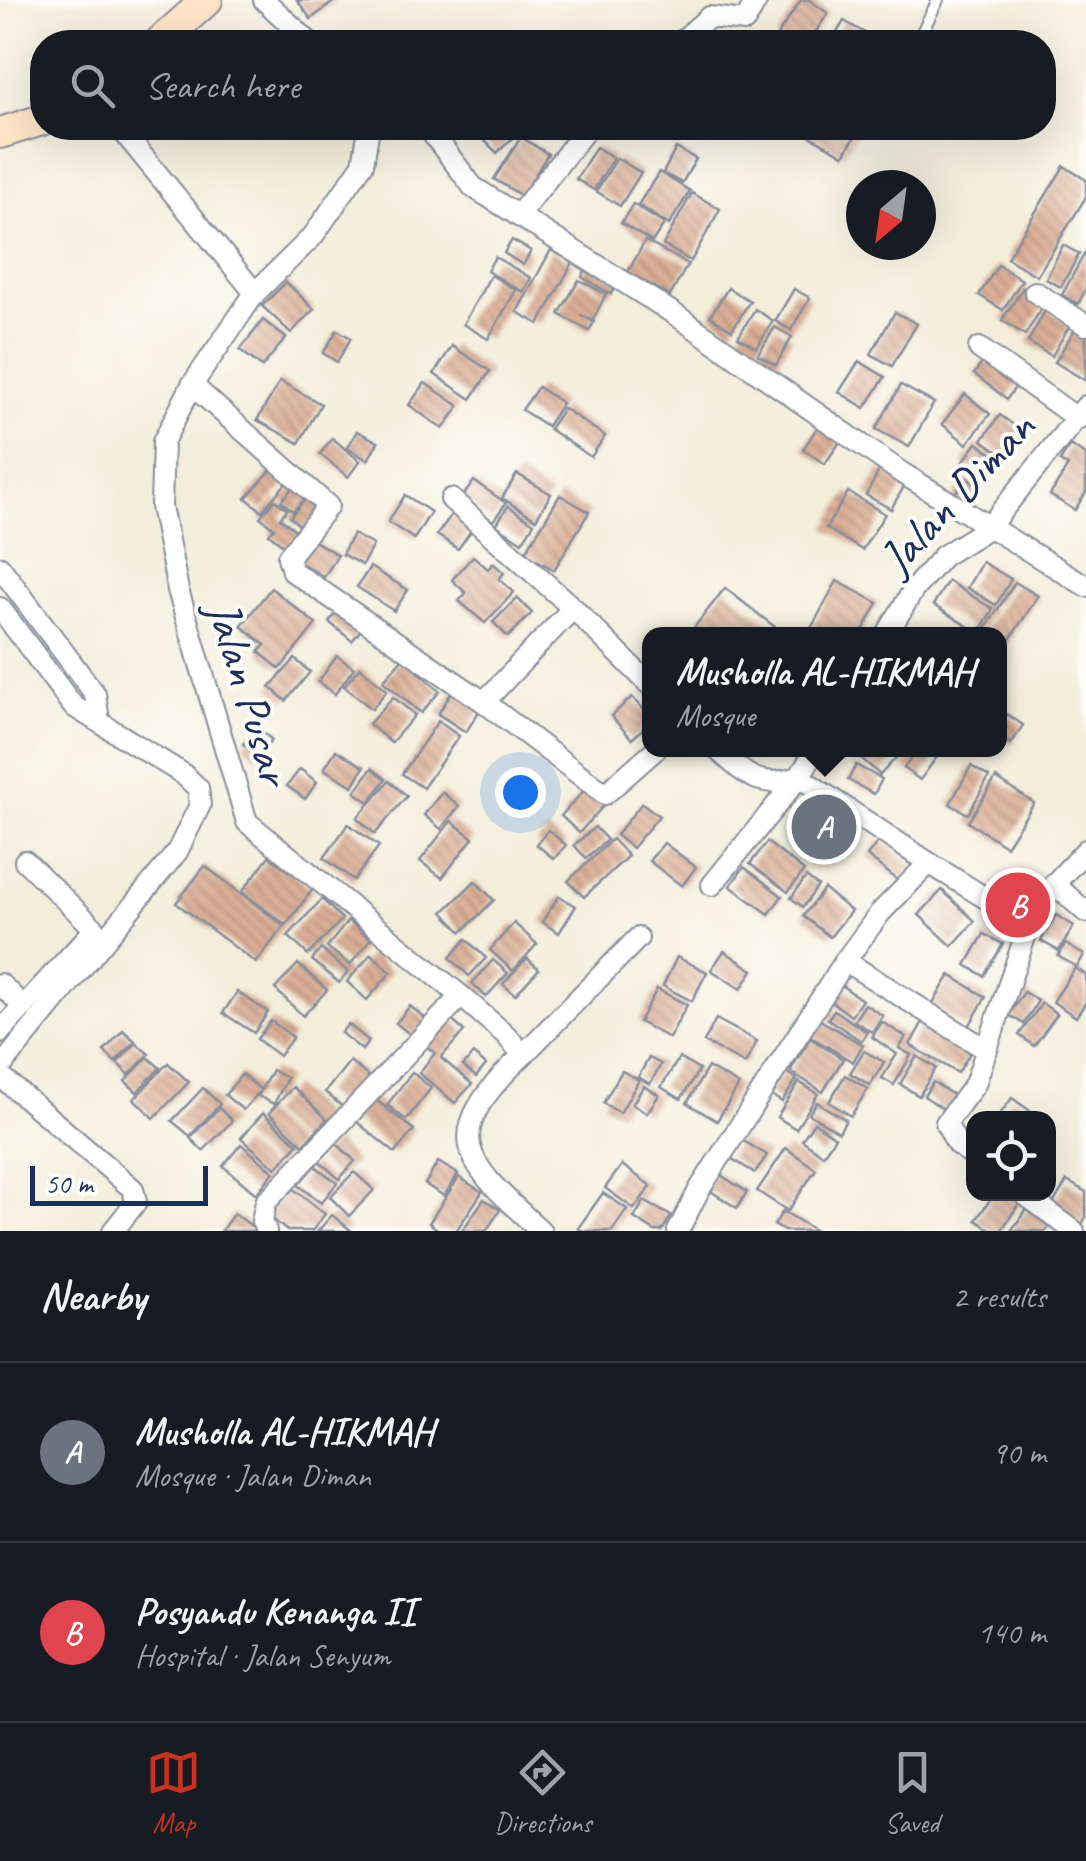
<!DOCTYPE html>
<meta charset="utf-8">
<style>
:root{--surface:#171b24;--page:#242831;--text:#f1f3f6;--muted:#9ea1a6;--line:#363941;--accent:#c8321e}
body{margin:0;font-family:Caveat,sans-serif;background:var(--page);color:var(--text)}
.controls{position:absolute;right:30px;bottom:30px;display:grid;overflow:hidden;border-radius:20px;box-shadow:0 10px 40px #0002}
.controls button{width:90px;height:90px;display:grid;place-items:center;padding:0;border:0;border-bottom:2px solid var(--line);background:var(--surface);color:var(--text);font:50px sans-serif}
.compass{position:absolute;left:846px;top:170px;width:90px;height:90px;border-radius:50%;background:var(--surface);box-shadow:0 10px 40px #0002;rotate:209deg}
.scale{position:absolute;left:30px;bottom:25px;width:178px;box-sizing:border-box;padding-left:10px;border:5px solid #1b2f5e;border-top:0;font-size:28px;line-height:35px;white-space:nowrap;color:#1b2f5e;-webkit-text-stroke:8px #fdfcf7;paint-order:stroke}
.you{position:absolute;left:520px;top:792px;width:35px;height:35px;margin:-25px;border:8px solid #fff;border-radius:50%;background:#1a73e8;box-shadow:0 0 0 15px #1a73e833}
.badge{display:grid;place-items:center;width:65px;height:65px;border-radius:50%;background:var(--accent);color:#fff;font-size:32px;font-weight:700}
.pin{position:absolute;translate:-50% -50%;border:5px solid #fff;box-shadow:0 2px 10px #0006}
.popup{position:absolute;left:642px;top:627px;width:365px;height:130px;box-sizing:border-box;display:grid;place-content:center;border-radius:20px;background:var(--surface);filter:drop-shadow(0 2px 8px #0005);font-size:32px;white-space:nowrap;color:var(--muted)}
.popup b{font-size:38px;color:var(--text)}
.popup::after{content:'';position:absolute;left:50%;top:100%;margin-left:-20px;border:20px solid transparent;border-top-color:var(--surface)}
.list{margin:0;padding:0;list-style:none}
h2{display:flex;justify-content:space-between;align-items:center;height:130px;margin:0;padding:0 40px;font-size:42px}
h2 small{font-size:32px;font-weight:400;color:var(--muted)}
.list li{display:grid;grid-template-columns:65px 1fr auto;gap:30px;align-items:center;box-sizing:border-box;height:180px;padding:0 40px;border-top:2px solid var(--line)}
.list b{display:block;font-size:38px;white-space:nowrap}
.list p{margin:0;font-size:32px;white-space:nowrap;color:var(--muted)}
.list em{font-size:32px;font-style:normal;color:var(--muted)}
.icon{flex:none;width:55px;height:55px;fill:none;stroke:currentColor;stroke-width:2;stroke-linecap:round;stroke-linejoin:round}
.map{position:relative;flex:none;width:1086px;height:1231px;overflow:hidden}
.search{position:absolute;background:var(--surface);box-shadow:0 10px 40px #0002;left:30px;right:30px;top:30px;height:110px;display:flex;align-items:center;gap:25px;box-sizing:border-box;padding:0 35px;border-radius:40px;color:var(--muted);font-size:38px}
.sheet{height:490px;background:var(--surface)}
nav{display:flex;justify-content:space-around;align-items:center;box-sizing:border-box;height:140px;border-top:2px solid var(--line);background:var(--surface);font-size:28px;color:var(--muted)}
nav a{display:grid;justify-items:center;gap:5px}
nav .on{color:var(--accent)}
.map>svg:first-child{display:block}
.building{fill:url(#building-back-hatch)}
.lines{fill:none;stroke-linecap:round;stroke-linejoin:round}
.service-casing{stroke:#878e9c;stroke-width:14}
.minor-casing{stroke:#878e9c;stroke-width:24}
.secondary-casing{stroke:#878e9c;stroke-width:34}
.service{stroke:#fff;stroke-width:10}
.minor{stroke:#fff;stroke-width:20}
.secondary{stroke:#ffe4c6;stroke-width:30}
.labels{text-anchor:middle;stroke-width:8;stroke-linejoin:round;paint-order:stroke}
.street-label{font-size:48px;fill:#1b2f5e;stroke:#fdfcf7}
</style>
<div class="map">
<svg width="1086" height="1231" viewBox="0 0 1086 1231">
<defs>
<pattern id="building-back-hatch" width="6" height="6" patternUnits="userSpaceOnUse" patternTransform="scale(2.5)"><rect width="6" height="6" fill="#dcaf95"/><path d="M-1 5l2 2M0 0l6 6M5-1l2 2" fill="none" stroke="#b28f7d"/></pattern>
</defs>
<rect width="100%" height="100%" fill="#fdfcf7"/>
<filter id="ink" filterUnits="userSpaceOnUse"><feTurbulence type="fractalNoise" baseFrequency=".01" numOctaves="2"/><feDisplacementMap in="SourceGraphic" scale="20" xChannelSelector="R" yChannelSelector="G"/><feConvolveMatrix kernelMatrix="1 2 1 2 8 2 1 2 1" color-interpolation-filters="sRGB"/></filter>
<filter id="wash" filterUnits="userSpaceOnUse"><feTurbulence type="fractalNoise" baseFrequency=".0048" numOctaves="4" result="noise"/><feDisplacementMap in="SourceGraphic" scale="40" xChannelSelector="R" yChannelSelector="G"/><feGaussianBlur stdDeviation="2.25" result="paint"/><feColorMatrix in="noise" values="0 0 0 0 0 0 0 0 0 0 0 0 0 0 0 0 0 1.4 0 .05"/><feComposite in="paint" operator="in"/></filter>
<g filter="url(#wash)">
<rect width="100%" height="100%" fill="#f3eeda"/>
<g id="blocks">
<g class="building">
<polygon points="297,0 336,0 311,19"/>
<polygon points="801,0 809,0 828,13 809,42 784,42 776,37"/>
<polygon points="844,21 877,40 875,42 831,42"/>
<polygon points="472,128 511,128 517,134 497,153"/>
<polygon points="796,128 860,128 844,155"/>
<polygon points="521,137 548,154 522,196 494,179"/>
<polygon points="596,147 613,158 594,190 576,179"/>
<polygon points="676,148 696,159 682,183 663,173"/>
<polygon points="617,158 641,173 620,206 596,191"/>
<polygon points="1064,166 1086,180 1086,197 1037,276 1007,258"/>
<polygon points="659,172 690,191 669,225 638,205"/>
<polygon points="692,193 720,209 691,261 663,245"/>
<polygon points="633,204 664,224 652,242 621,223"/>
<polygon points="512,240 531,251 523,265 504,253"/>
<polygon points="645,241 688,264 670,296 628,272"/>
<polygon points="1063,245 1079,254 1061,287 1046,279"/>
<polygon points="551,250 573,262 539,324 517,312"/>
<polygon points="1086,251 1086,289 1078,304 1062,295"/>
<polygon points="495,257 531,278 523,292 487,271"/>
<polygon points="588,265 618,282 611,294 582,277"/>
<polygon points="998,265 1022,280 1003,310 979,295"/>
<polygon points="491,275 516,290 488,339 463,324"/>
<polygon points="579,280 606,294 593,320 581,315 594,322 589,331 559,314"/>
<polygon points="286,282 314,309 291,333 262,306"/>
<polygon points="728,288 750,301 732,330 710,316"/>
<polygon points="1023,288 1045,303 1025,335 1002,320"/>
<polygon points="794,289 810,298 791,330 775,321"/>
<polygon points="755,309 773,321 757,348 738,337"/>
<polygon points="1046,309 1071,323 1052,356 1028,342"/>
<polygon points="895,312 917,324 892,366 871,354"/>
<polygon points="263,320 286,338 262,367 240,350"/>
<polygon points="775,327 792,337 776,365 758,355"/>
<polygon points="1075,329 1086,336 1086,381 1055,362"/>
<polygon points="337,330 351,338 337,362 323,353"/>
<polygon points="452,346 490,371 471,399 434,374"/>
<polygon points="985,359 1018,383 1007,399 974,374"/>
<polygon points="859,361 885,377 865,408 839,392"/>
<polygon points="280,381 321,404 299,443 257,420"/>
<polygon points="425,383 459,406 443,429 409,405"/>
<polygon points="901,385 934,403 909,447 876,429"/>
<polygon points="538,387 562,403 547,426 522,410"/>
<polygon points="965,394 990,414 967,444 942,424"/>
<polygon points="563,408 605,436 591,457 549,429"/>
<polygon points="1000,415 1026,434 1008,459 982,440"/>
<polygon points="819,425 841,440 825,464 803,449"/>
<polygon points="357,431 378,442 368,460 347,448"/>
<polygon points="332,438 360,461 348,477 320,454"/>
<polygon points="977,443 999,458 983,479 962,463"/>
<polygon points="1070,445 1086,455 1086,492 1075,510 1050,495 1068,466 1060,461"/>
<polygon points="272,469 287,482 262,511 246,498"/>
<polygon points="880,469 906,483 891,509 866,495"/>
<polygon points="517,474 551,494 536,519 502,498"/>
<polygon points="967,478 982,490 965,512 950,500"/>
<polygon points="474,481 506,503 493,521 461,499"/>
<polygon points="297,483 309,494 293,511 281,501"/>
<polygon points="848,492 885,514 862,550 826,528"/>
<polygon points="405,495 431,512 414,539 388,522"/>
<polygon points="560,495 589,512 554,570 525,553"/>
<polygon points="308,496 323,509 305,530 290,517"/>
<polygon points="275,500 287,509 280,518 300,534 288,549 269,534 274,528 260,517"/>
<polygon points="508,506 534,523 522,542 496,525"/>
<polygon points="454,511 475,525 458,549 437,535"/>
<polygon points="353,534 373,545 362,565 342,554"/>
<polygon points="311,539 338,555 324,577 298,561"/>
<polygon points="473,556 488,569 493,563 504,573 499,579 514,592 485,623 459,601 466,593 452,580"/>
<polygon points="982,562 1011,579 996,605 967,588"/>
<polygon points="370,567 408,590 394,611 357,587"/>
<polygon points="837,581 878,603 861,634 808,634"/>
<polygon points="948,581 993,609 979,633 933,605"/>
<polygon points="1015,582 1038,596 1003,650 999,648 999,634 982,634"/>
<polygon points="271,588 316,624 280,669 259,652 265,645 241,626"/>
<polygon points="725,588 775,627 768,634 689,634"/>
<polygon points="517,598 532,613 508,637 493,622"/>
<polygon points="338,611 361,630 352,641 329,622"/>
<polygon points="337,656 354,668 335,694 318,682"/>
<polygon points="403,658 440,691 421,713 383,681"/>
<polygon points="295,659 310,672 286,701 270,687"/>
<polygon points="360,667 387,690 372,709 344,686"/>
<polygon points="453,690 481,708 466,732 438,714"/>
<polygon points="393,697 415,715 391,743 369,724"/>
<polygon points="632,697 649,715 649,723 632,739 611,716"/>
<polygon points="1007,714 1023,725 1011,744 999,736 999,727"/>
<polygon points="438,721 459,736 423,788 402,774"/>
<polygon points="258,728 272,740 257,757 243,744"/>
<polygon points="336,750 364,767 353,786 324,769"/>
<polygon points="867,750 903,750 880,775 860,757"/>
<polygon points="918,750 942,750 920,780 904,768"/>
<polygon points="856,765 882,779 874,794 848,780"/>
<polygon points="971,766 989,777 968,814 950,804"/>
<polygon points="372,768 386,779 369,802 355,792"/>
<polygon points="300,769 317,782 305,799 287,786"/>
<polygon points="996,778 1034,803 1006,846 968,822"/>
<polygon points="389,781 407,796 375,834 357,818"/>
<polygon points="587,787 605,804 579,833 561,816"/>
<polygon points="442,792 459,806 441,829 424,815"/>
<polygon points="821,801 850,823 828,852 799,830"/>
<polygon points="642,803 659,816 632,848 616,835"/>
<polygon points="451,821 473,838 442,878 420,861"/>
<polygon points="348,824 379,846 354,880 324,858"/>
<polygon points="595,827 607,840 586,858 574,845"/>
<polygon points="548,830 566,845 554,859 536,844"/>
<polygon points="612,839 628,856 584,897 568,881"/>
<polygon points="880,839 913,866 900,882 867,856"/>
<polygon points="767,842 804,871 788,892 750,864"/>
<polygon points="664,843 696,867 682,886 649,861"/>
<polygon points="269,856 313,889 286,925 242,892"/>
<polygon points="205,866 284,926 256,963 176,903"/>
<polygon points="744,867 782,896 769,914 730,886"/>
<polygon points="806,877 818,886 803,907 791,898"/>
<polygon points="475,881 494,900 462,932 443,912"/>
<polygon points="1007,884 1035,901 1025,918 997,901"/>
<polygon points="824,889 851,911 830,937 803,916"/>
<polygon points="942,890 975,921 952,946 919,915"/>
<polygon points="559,896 576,906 559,933 542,922"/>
<polygon points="322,899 342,919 308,955 288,936"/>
<polygon points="1056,915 1074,926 1059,951 1041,941"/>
<polygon points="348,921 371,939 350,965 327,947"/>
<polygon points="514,923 537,944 513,971 490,950"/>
<polygon points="984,934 1003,944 984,976 966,965"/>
<polygon points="466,939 486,958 469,976 450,958"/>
<polygon points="1065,944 1084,955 1077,967 1058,956"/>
<polygon points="321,949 348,972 339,983 312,960"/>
<polygon points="724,951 753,970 741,989 711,970"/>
<polygon points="371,954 391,972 367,1000 347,982"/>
<polygon points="677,957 707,972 692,1001 663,986"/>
<polygon points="527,958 539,969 515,995 503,984"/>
<polygon points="493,960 508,973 486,997 472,983"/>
<polygon points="298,964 327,990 303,1016 275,989"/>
<polygon points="1075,968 1086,975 1086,1002 1076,1017 1053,1002"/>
<polygon points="950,975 986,997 968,1028 931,1006"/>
<polygon points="841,985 862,1000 851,1016 829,1000"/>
<polygon points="657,989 687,1005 669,1038 639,1022"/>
<polygon points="237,992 268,1012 254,1033 223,1013"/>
<polygon points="1024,992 1038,1001 1024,1024 1009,1015"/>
<polygon points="1042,1003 1057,1014 1034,1046 1019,1035"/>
<polygon points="865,1004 883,1016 872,1032 854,1021"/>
<polygon points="410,1006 427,1020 413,1037 396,1023"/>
<polygon points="834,1010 867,1032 861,1041 828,1019"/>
<polygon points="448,1017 464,1031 441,1058 472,1084 455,1103 419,1073 435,1053 425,1045"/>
<polygon points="925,1018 974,1046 958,1073 910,1045"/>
<polygon points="716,1019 757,1041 745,1064 704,1042"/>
<polygon points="820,1020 863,1045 853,1062 810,1036"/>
<polygon points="271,1021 293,1037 279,1056 257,1039"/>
<polygon points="882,1022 906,1037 899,1048 911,1055 894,1085 882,1078 897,1054 872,1037"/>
<polygon points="348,1024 369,1041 362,1050 341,1033"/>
<polygon points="123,1030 135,1041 115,1062 104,1051"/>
<polygon points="810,1038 843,1059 823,1092 790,1071"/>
<polygon points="136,1043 149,1054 129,1075 117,1063"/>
<polygon points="864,1051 884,1062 870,1085 850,1073"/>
<polygon points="473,1054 486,1065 476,1077 463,1066"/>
<polygon points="917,1056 936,1068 919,1096 900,1084"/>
<polygon points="148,1057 160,1068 137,1092 125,1081"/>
<polygon points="649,1058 661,1064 650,1084 638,1077"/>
<polygon points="679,1058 699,1070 681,1099 661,1087"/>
<polygon points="350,1061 370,1078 345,1109 325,1092"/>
<polygon points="168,1063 189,1082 154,1118 134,1099"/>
<polygon points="708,1067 739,1085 717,1121 687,1103"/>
<polygon points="272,1070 287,1078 274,1104 258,1096"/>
<polygon points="622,1071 639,1080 620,1113 603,1103"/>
<polygon points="784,1071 797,1079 782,1102 769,1094"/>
<polygon points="412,1072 431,1088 406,1120 387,1105"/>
<polygon points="242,1074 261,1090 243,1110 225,1095"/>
<polygon points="845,1075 868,1089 851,1116 829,1102"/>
<polygon points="799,1082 818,1094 796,1129 777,1117"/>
<polygon points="933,1082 958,1098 948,1112 924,1096"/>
<polygon points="644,1086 659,1095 647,1113 632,1104"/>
<polygon points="293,1087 327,1119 303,1145 269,1113"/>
<polygon points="203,1088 220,1104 190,1136 172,1121"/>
<polygon points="371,1096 414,1130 395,1153 352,1118"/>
<polygon points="1012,1098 1040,1118 997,1118"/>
<polygon points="817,1102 846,1120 839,1132 809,1114"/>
<polygon points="219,1108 232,1121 203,1151 190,1138"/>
<polygon points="263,1113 298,1144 276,1168 241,1138"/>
<polygon points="814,1122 835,1137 823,1155 802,1140"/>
<polygon points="740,1139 767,1155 755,1173 729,1157"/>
<polygon points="335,1142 355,1161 339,1179 318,1160"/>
<polygon points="241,1144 274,1172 256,1194 223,1166"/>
<polygon points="786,1148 816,1169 788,1211 757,1191"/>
<polygon points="438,1162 458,1174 444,1196 425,1184"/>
<polygon points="314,1165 337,1183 321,1203 298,1185"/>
<polygon points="622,1165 651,1186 634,1209 605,1188"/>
<polygon points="354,1172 374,1190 349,1216 330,1197"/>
<polygon points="716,1172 747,1192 737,1208 706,1188"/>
<polygon points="459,1177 482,1192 456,1231 440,1231 429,1223"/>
<polygon points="1067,1181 1086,1192 1086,1217 1082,1224 1052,1205"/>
<polygon points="291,1187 325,1214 312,1231 287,1231 268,1215"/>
<polygon points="603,1193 627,1209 612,1231 583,1231 578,1228"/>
<polygon points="994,1194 1015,1194 1022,1199 1001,1231 992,1231 976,1220"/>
<polygon points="484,1199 500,1210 486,1231 462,1231"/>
<polygon points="644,1201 671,1216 662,1231 655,1231 634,1218"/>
<polygon points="1032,1202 1055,1218 1046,1231 1011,1231"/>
<polygon points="783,1211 816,1231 784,1231 774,1225"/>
<polygon points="234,1213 258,1231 221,1231"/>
<polygon points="332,1215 352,1231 318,1231"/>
</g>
</g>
</g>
<g filter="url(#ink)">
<use href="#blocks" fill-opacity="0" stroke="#878e9c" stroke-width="2.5"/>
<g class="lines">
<defs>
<polyline id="service" points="917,42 938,0"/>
<g id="minor">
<polyline points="264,0 309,42"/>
<polyline points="681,42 709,17 745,21 757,0"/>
<polyline points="120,128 255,293"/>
<path d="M369,128L363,164L313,236L255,293L192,385L163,442L161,506L178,590L247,822L461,996L506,1035L523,1055C437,1137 462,1159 541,1231"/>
<polyline points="428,128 473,187 673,313 902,473 1086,586"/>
<polyline points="518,216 587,128"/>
<polyline points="1035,292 1086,325"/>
<polyline points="979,348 1078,419"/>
<polyline points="192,385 328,506 288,557 292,571 484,702 605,794 655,750"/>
<polyline points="451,499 573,608 649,684"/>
<polyline points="0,567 95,694 99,720"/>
<polyline points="0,608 73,706 183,774 198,788 200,805 177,852 0,1068"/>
<polyline points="887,634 914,589 943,556 988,528 1086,406"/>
<polyline points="484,702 573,608"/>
<path d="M718,750C746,775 759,790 799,777"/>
<polyline points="799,777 929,863 1029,925 1054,884 1086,850"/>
<polyline points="1054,884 1086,912"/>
<polyline points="712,885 799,777 816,750"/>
<polyline points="845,961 987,1050"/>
<polyline points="0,984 24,1007"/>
<polyline points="0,1032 95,929 25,861"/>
<polyline points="523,1055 638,938"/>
<polyline points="0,1076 133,1189 136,1202 113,1231"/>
<polyline points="974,1156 957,1144 946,1123 975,1084 1029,925"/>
<polyline points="1024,1194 1074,1231"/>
<polyline points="266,1231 262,1221 266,1202 461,996"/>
<polyline points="678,1231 699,1190 845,961 880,913 929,863"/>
</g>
<g id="secondary">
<polyline points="160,42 207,0"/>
<polyline points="0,133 42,120"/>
</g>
</defs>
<use href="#service" class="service-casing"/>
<use href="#minor" class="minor-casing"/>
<use href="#secondary" class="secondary-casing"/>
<use href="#service" class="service"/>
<use href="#minor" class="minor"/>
<use href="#secondary" class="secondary"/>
</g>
</g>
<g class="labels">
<g class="street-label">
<text transform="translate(956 492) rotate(-47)" y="17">Jalan Diman</text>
<text transform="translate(250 692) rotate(73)" y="17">Jalan Pusar</text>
</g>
</g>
</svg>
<div class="controls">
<button><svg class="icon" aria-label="locate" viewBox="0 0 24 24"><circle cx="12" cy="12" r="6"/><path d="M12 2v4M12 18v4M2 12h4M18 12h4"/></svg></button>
</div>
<svg class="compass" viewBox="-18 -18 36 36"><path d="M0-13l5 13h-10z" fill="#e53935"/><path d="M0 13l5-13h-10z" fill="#9ea1a6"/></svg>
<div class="scale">50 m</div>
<div class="you"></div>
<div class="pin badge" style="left:824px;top:827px;background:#6b7280">A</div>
<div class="popup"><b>Musholla AL-HIKMAH</b>Mosque</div>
<div class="pin badge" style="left:1018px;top:905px;background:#e0444e">B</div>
<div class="search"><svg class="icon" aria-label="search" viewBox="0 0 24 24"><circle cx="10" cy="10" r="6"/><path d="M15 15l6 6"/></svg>Search here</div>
</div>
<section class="sheet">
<h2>Nearby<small>2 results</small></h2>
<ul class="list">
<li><span class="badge" style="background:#6b7280">A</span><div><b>Musholla AL-HIKMAH</b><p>Mosque · Jalan Diman</p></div><em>90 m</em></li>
<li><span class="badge" style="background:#e0444e">B</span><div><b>Posyandu Kenanga II</b><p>Hospital · Jalan Senyum</p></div><em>140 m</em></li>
</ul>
</section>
<nav>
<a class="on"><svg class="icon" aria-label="map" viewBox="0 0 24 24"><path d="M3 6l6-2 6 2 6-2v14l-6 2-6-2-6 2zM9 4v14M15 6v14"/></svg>Map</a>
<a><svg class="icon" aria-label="directions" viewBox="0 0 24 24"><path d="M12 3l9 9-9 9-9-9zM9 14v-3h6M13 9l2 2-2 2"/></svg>Directions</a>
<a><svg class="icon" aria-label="saved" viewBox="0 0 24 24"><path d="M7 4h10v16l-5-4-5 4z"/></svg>Saved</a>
</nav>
